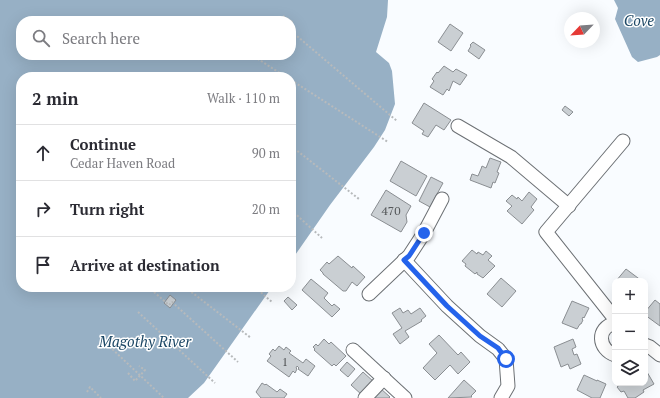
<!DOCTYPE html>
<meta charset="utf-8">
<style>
:root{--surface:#fff;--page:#f7f7f7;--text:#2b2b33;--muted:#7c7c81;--line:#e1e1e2}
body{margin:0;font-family:"PT Serif",serif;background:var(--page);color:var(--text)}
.controls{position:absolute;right:12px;bottom:12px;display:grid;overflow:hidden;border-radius:8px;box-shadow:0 4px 16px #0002}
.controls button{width:36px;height:36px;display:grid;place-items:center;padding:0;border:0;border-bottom:1px solid var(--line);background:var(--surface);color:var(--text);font:20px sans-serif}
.compass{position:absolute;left:564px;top:12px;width:36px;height:36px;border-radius:50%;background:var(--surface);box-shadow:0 4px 16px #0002;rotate:245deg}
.stop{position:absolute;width:12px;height:12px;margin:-9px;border:3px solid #2563eb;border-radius:50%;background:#fff}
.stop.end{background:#2563eb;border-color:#fff;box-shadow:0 1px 4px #0008}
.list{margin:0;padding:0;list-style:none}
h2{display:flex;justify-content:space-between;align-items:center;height:52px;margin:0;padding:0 16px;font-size:17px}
h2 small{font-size:13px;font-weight:400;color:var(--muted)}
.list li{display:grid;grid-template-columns:26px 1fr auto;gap:12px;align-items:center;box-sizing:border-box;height:56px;padding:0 16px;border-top:1px solid var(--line)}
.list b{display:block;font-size:15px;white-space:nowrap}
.list p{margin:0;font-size:13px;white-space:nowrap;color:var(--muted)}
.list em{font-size:13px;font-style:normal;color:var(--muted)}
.icon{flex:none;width:22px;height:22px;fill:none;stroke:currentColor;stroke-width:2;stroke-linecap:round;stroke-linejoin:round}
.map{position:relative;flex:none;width:660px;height:398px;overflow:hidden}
.search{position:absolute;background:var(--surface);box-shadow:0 4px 16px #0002;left:16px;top:16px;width:280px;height:44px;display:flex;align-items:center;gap:10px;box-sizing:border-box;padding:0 14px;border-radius:16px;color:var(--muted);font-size:15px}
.panel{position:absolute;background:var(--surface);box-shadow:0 4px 16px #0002;left:16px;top:72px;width:280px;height:220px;border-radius:16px}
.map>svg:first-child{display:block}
.water{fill:#97b0c5;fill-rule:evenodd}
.building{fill:#cacfd3;stroke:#8a8e92}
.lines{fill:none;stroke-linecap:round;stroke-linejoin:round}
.minor-casing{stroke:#6c7074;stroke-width:15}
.path{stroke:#b7babc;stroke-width:2;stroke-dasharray:2 2;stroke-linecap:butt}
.minor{stroke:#fff;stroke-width:13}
.route{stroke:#2563eb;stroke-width:5}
.labels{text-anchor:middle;stroke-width:3;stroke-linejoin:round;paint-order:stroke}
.number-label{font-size:12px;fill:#545759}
.water-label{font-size:15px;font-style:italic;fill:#1d4866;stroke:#fff}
</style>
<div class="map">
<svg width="660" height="398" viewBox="0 0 660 398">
<rect width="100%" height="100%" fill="#f9fcff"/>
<g class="water">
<path d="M0,0H388L387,17L376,52L389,63L392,71L395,104L385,130L374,147L330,205L291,261V77H21V287H272L204,383L188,398H0ZM21,21H291V55H21Z"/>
<polygon points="614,0 660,0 660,55 657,57 638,62 632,57 615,19 618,8"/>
</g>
<g class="building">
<polygon points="450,24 463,33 451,51 438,42"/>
<polygon points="473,42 485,50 479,59 468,51 471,46 470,45"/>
<polygon points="444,66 453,72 456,69 467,75 460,85 453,81 449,91 447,89 443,95 430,87 434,81 432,79 437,72 438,73"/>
<polygon points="424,103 451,120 444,130 436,125 428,137 422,134 424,131 412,123"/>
<polygon points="565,106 573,112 569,116 562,110"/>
<polygon points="490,158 501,162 497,172 499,173 495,183 493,182 491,188 470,180 472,174 478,176 481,169 482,166 486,168"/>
<polygon points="401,161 427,176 416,196 390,181"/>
<polygon points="431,177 443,183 430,207 419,201"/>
<polygon points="386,190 411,206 406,215 407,222 401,232 371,215"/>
<polygon points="529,192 537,199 531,207 534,210 522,224 507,211 512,206 506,201 512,195 517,199 518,197 522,201"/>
<polygon points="472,250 477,254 478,252 483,255 486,251 492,256 488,260 495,266 483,278 477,274 477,272 475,274 465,266 466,264 462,261"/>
<polygon points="338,256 352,268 353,266 365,277 357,286 352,282 346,291 343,291 323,274 323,273 320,270 327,262 329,264"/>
<polygon points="626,269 642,281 616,281"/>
<polygon points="501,278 516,291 502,307 487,294"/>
<polygon points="311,279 328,293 324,298 332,306 334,304 340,309 332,317 302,290"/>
<polygon points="170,295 176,300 170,308 164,303"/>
<polygon points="288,297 297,305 292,310 284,301"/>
<polygon points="655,300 660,304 660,326 645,315 645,312"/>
<polygon points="572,301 589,308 584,318 583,317 582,319 583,320 581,324 580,324 577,329 562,323"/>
<polygon points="400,308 403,313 408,310 411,314 420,308 426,316 421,320 422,321 405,331 409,337 400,344 393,334 402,328 392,313"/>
<polygon points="439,335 458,355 461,352 470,362 458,374 450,365 435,380 423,368 437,353 429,344"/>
<polygon points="324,339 329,344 331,342 346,356 336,366 334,364 332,366 314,350 315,349 313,347 316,344 318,346"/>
<polygon points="573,339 576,347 572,349 574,355 577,354 581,364 570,369 568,364 561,367 554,347"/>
<polygon points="279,346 284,350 286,347 291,351 289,353 303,363 306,359 315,366 308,376 298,369 299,368 297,366 296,368 297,369 295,373 293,371 289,377 267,361 271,356 269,354 273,349 275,351"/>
<polygon points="347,362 355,369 348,377 340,370"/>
<polygon points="363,372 374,382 362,395 351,385"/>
<polygon points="647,372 654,384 643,390 644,392 635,398 628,398 624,391 621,392 617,387 622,383 645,383 645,373"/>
<polygon points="584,375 597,381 597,380 606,384 600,398 592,398 577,390"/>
<polygon points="464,380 476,391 471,396 472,397 448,398"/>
<polygon points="262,383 265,385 266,384 277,392 280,389 287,394 284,398 261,398 256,392"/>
<polygon points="380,388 390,397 389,398 371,398"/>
</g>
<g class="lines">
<defs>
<g id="minor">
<polyline points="458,126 511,157 569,206"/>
<polyline points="404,260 447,306 480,336 498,349 506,359 508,386 501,398"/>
<polyline points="369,294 409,256 424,233 442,199"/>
<polyline points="615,319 546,232 623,141"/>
<path d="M615,323C596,328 598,349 615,355"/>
<polyline points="645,345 650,347 660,355"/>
<polyline points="353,350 405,398"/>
<polyline points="365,398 384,378"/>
</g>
</defs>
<use href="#minor" class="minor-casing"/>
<g class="path">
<polyline points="283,16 291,21"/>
<polyline points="291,21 292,22 291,25"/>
<polyline points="291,31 397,121"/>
<polyline points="260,55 258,59 286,77"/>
<polyline points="291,80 388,142"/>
<polyline points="291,146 359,199"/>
<polyline points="291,210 322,238"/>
<polyline points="291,275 293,277"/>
<polyline points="185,287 251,338"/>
<polyline points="255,287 273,303"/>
<polyline points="154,292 169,305 172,302 238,362"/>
<polyline points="138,312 215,383"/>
<polyline points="114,337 108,345 164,398"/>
<polyline points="128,373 135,381 145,370 139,366"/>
<polyline points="87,392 90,387 101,398"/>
</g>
<use href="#minor" class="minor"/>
</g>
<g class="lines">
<polyline class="route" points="424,233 409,256 404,260 447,306 480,336 498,348 506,359"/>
</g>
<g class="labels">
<g class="number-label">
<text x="391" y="215">470</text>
<text x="285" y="366">1</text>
</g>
<g class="water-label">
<text x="639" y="26">Cove</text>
<text x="145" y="347">Magothy River</text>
</g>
</g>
</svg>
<div class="controls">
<button>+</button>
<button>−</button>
<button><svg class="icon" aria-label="layers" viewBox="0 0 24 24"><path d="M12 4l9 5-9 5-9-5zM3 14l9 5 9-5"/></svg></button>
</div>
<svg class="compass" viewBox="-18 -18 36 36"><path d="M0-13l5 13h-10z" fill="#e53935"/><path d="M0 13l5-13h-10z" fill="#7c7c81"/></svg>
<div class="stop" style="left:506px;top:359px"></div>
<div class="stop end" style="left:424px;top:233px"></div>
<div class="search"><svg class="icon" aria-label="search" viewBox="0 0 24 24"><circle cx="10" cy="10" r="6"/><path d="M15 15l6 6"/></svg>Search here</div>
<section class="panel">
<h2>2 min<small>Walk · 110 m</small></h2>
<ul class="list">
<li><svg class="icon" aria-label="ahead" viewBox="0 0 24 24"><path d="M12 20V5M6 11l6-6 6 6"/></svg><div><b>Continue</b><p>Cedar Haven Road</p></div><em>90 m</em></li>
<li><svg class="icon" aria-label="right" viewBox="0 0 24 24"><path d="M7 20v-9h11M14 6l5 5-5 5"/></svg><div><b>Turn right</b></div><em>20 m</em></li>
<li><svg class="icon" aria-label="arrive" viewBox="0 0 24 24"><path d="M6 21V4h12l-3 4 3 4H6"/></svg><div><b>Arrive at destination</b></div></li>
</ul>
</section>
</div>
